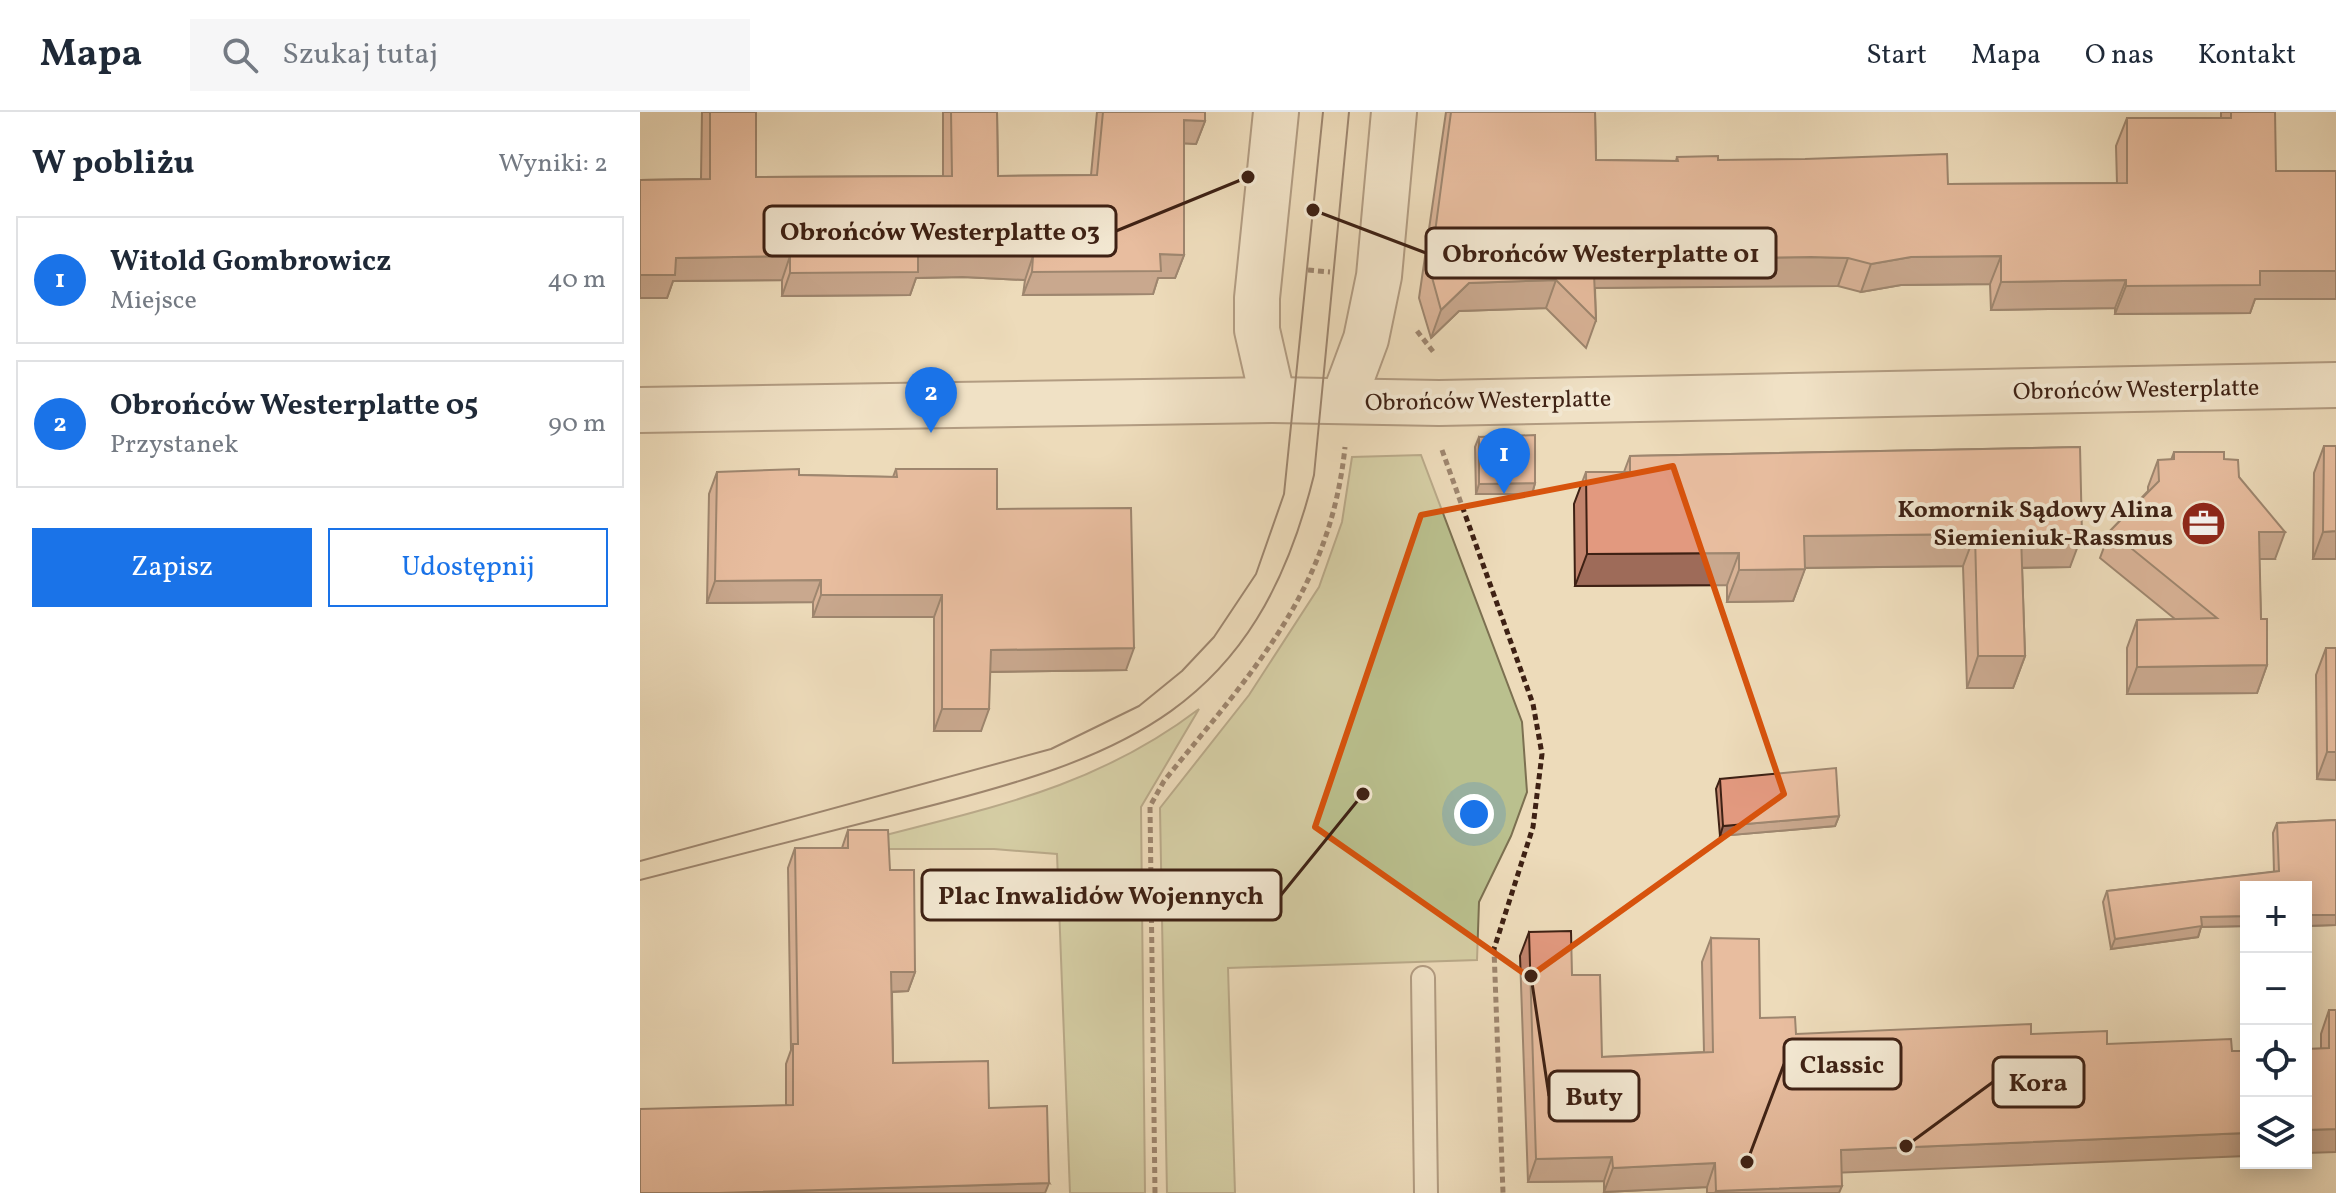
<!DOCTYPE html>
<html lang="pl">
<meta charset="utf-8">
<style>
:root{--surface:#fff;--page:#f6f6f7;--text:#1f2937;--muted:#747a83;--line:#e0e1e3;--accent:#1a73e8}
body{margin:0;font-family:Vollkorn,serif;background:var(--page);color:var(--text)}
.controls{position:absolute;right:24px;bottom:24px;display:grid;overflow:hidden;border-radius:0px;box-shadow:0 4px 20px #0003}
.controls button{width:72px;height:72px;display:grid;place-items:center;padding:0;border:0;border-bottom:2px solid var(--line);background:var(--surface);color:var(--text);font:40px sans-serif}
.you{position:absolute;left:834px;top:702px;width:28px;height:28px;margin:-20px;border:6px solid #fff;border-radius:50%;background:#1a73e8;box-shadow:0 0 0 12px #1a73e833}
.badge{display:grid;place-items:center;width:52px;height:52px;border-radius:50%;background:var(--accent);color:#fff;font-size:26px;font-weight:700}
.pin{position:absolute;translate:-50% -66px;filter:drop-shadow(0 2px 4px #0008)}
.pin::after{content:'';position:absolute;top:42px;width:28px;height:24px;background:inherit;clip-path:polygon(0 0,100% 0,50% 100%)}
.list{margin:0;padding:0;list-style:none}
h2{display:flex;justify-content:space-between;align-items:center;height:104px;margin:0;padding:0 32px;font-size:34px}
h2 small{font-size:26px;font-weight:400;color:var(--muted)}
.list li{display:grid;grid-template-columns:52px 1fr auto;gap:24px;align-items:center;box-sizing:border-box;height:128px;margin:0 16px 16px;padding:0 16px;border:2px solid var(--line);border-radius:0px}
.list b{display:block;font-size:30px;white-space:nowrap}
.list p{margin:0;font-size:26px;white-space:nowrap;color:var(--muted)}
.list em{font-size:26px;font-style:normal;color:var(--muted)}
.actions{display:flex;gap:16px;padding:24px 32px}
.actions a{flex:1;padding:18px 0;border:2px solid var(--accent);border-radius:0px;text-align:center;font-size:28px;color:var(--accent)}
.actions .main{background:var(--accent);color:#fff}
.icon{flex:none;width:44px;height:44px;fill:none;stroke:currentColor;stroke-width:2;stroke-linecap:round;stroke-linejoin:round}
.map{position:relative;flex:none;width:1696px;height:1081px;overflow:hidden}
header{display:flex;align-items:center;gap:48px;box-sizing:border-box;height:112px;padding:0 40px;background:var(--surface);border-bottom:2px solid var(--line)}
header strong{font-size:38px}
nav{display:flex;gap:44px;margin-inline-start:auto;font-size:28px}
.search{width:560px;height:72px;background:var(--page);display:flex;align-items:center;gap:20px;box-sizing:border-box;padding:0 28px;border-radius:0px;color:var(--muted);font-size:30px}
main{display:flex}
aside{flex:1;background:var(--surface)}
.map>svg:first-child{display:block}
.green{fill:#bac08e;stroke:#7c7051;stroke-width:2}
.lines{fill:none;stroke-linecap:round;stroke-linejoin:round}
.service-casing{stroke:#6a503e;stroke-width:26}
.minor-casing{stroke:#6a503e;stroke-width:48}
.path{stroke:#3e2114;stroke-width:5;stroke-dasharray:6 4;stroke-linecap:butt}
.service{stroke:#f3e8d2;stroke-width:22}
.minor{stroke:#f3e8d2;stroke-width:44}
.tram{stroke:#3e2114;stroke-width:2}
.wall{fill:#c2846d;stroke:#3e2114;stroke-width:2}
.shaded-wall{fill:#9e6b59;stroke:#3e2114;stroke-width:2}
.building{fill:#e2997f;stroke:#3e2114;stroke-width:2}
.marked{fill:none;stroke:#d7530d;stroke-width:6;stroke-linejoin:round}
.labels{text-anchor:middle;stroke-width:8;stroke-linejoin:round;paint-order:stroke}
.street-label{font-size:24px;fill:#3e2114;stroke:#f3e8d2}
.poi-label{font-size:24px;font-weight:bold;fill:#3e2114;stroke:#f3e8d2;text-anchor:end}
.leader{fill:none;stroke:#3e2114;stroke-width:3}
.callout-dot{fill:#3e2114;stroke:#f3e8d2;stroke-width:3}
.callout{fill:#f3e8d2;stroke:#3e2114;stroke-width:3}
.callout-label{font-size:26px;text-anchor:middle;font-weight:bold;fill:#3e2114}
</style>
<header>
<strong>Mapa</strong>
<div class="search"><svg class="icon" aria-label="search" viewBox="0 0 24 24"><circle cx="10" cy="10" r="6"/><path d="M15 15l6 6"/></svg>Szukaj tutaj</div>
<nav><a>Start</a><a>Mapa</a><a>O nas</a><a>Kontakt</a></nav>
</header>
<main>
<aside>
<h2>W pobliżu<small>Wyniki: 2</small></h2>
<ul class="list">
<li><span class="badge">1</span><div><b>Witold Gombrowicz</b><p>Miejsce</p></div><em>40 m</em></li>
<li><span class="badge">2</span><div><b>Obrońców Westerplatte 05</b><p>Przystanek</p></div><em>90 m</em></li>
</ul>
<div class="actions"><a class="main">Zapisz</a><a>Udostępnij</a></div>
</aside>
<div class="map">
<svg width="1696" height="1081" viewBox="0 0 1696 1081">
<rect width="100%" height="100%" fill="#eddbba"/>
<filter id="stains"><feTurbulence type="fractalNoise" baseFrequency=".0025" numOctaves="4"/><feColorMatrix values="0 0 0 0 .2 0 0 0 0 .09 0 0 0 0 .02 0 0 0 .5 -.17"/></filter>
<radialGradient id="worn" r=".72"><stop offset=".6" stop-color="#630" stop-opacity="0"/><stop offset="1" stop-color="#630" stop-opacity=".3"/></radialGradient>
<g class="green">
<polygon points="781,343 882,610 887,680 871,724 839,790 837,848 588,856 595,1081 527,1081 520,696 609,583 679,475 702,410 712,345"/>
<path d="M559,597L501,695L505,1081H430L417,742L354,737H241L215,731C342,697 451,679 559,597Z"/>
</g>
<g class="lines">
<defs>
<polyline id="service" points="783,866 786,1081"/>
<g id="minor">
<polyline points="633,288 617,218 617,186 636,0"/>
<polyline points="703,289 726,227 739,164 754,0"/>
<polyline points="0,298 633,288 799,291 1696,273"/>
</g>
</defs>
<use href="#service" class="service-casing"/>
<use href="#minor" class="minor-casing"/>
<g class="path">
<polyline points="668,158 690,160"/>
<polyline points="777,219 795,242"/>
<polyline points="802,338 893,592 902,642 893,715 854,837 863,1081"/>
<path d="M515,1081L510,694L524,669C611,561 690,480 705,335"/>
</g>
<use href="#service" class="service"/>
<use href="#minor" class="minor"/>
<g class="tram">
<polyline points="0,749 411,637 499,594 542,559 574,525 616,462 644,382 683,0"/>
<path d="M0,768C90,745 180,722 270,699C486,645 616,598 674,363L709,0"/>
</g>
</g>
<g class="wall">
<polygon points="62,0 116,0 116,65 303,64 303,0 357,0 358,64 451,63 457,0 565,0 565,9 556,32 544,31 544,143 535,166 518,166 513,182 383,183 385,168 323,165 276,166 270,183 142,184 142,168 33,169 27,186 0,186 0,68 61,67"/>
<polygon points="806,0 955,0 956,48 1036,49 1037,45 1078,48 1308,72 1477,71 1476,34 1487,6 1581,6 1581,0 1635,0 1615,187 1610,201 1475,202 1475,196 1351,198 1350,172 1261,173 1221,180 1198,174 1161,173 955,176 956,208 946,236 906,196 819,199 791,226 779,186"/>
<polygon points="839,325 895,371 892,382 836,382 835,335"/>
<polygon points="1684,334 1696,334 1696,447 1673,447 1674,361"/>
<polygon points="1440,335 1430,455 1382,456 1385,544 1373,576 1327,576 1323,454 1165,456 1153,489 1087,490 1087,473 935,474 934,392 946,360 984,360 990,344"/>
<polygon points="1534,340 1584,347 1599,365 1635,447 1619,447 1621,507 1627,553 1617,581 1487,582 1487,536 1497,508 1535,507 1460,446 1470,419 1508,379 1508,375 1518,348 1531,348"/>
<polygon points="256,357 357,397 486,558 350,560 341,619 294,619 294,505 173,505 173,490 67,491 69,382 77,360 159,363 253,365"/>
<polygon points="1686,536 1696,536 1696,668 1677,667 1676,563"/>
<polygon points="1080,667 1199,704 1195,714 1080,724 1076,677"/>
<polygon points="1696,708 1696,813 1666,814 1606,775 1606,814 1561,815 1558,825 1471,837 1463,790 1467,779 1634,760 1633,721 1637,711"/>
<polygon points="208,718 250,758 275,860 268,879 252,880 253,951 349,996 409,1071 146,993 146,952 151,938 148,756 155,736 202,736"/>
<polygon points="889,820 932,863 962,945 1064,940 1062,850 1071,826 1120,906 1156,922 1201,1061 1199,1081 1067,1081 1067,1075 964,1080 964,1069 888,1070 880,844"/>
<polygon points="1689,898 1696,1040 1681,936 1681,922"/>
</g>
<g class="shaded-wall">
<polygon points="544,8 565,9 556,32 536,31"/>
<polygon points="331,142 393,144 385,168 323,165 276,166 270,183 142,184 150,161 278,143"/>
<polygon points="520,142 544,143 535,166 518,166 513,182 383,183 392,160"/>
<polygon points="150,144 142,168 33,169 27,186 0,186 0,163 36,146"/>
<polygon points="1361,144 1350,172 1261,173 1221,180 1231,152 1271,145"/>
<polygon points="1171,145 1208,146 1198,174 952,176 957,148"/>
<polygon points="1620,159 1696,159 1696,187 1615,187 1610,201 1475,202 1486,174"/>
<polygon points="916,168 906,196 819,199 791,226 801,198 829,171"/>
<polygon points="1486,168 1475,196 1351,198 1361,170"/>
<polygon points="895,371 892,382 836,382 839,372"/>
<polygon points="1696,419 1696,447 1673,447 1683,420"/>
<polygon points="1619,420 1645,420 1635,447 1609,447"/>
<polygon points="1335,422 1323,454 1153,456 1164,424"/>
<polygon points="1381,423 1442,423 1430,455 1369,456"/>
<polygon points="1099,441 1087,473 935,474 947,442"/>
<polygon points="1165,457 1153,489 1087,490 1099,458"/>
<polygon points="181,468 173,490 67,491 75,469"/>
<polygon points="181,483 302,483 294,505 173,505"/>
<polygon points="494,536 486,558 343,560 351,538"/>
<polygon points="1338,544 1385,544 1373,576 1327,576"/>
<polygon points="1627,553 1617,581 1487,582 1497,555"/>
<polygon points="302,597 349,597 341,619 294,619"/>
<polygon points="1687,640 1696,640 1696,668 1677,667"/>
<polygon points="1199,704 1195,714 1080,724 1083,714"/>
<polygon points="1666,803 1696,803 1696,813 1666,814"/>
<polygon points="1606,804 1606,814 1561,815 1558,825 1471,837 1475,827 1561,805"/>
<polygon points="251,860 275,860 268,879 244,880"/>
<polygon points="1696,1017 1696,1040 1666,1041 1666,1018"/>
<polygon points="1606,1021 1606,1044 1192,1061 1201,1038"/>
<polygon points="972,1045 964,1069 888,1070 896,1047"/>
<polygon points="1075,1051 1067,1075 964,1080 973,1056"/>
<polygon points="409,1071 405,1081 79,1081"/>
<polygon points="1202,1074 1199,1081 1075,1081 1076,1079"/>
</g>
<g class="building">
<polygon points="70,0 116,0 116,65 312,64 311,0 357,0 358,64 457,63 463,0 565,0 565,9 544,8 544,143 520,142 521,159 392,160 393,144 331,142 278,143 278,160 150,161 150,144 36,146 35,163 0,163 0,68 70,67"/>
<polygon points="811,0 955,0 956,48 1038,49 1037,45 1078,44 1078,48 1165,47 1307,42 1308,72 1487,71 1487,6 1591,6 1591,0 1635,0 1636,59 1696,59 1696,159 1620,159 1620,173 1486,174 1486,168 1361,170 1361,144 1271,145 1231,152 1208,146 1171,145 957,148 958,162 954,162 956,208 916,168 829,171 801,198 790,158"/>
<polygon points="895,323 895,371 839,372 839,325"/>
<polygon points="1684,334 1696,334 1696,419 1683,420"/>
<polygon points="1440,335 1442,423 1381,423 1385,544 1338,544 1335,422 1164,424 1165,457 1099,458 1099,441 947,442 946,360 990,360 990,344"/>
<polygon points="1534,340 1584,340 1584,347 1598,348 1599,365 1645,420 1619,420 1621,507 1627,507 1627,553 1497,555 1497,508 1577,506 1470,419 1519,369 1518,348 1534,347"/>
<polygon points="159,357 159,363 257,365 256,357 357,357 357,397 491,396 494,536 351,538 349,597 302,597 302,483 181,483 181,468 75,469 77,360"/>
<polygon points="1686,536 1696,536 1696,640 1687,640"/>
<polygon points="1196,656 1199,704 1083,714 1080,667"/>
<polygon points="1696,708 1696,803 1666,803 1666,775 1606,775 1606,804 1561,805 1562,814 1475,827 1467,779 1639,759 1637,711"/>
<polygon points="208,718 248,718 250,758 274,758 275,860 251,860 253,951 348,949 349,996 407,994 409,1071 79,1081 0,1081 0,997 153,993 153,932 158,932 155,736 208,736"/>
<polygon points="931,819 932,863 960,863 962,945 1073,940 1071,826 1119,827 1120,906 1155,905 1156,922 1391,912 1391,922 1467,919 1467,932 1591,927 1592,939 1606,939 1606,1021 1201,1038 1202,1074 1076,1079 1075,1051 973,1056 972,1045 896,1047 889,820"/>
<polygon points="1689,898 1696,898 1696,1017 1666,1018 1666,937 1689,936"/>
</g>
<path d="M0 0H1696V1081H0ZM1033,354L1144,682L889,865L675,715L781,403Z" fill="#eddbba" fill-opacity=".55" fill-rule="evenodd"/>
<path class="marked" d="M1033,354L1144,682L889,865L675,715L781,403Z"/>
<defs>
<symbol id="office-disc" viewBox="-11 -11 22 22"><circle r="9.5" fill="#8f2418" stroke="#f3e8d2"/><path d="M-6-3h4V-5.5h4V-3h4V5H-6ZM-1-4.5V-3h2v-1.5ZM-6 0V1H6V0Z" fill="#fff"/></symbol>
</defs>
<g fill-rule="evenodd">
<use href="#office-disc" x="1538" y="386" width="51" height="51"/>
</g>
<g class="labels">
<g class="street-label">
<text transform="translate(1496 277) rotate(-1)" y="8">Obrońców Westerplatte</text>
<text transform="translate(848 288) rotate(-1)" y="8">Obrońców Westerplatte</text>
</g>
<g class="poi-label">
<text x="1533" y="405">Komornik Sądowy Alina<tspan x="1533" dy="28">Siemieniuk-Rassmus</tspan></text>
</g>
</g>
<path class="leader" d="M608 65L476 119M673 98L786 141M723 682L641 783M1107 1050L1144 952M1266 1034L1353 970M891 864L909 984"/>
<g class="callout-dot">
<circle cx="608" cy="65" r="8"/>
<circle cx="673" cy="98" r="8"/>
<circle cx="723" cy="682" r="8"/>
<circle cx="1107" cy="1050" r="8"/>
<circle cx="1266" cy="1034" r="8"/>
<circle cx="891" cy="864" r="8"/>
</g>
<g class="callout">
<rect x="124" y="94" width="352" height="50" rx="8"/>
<rect x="786" y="116" width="350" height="50" rx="8"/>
<rect x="282" y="758" width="359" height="50" rx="8"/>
<rect x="1144" y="927" width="117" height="50" rx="8"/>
<rect x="1353" y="945" width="91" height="50" rx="8"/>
<rect x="909" y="959" width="90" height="50" rx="8"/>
</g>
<g class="callout-label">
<text x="300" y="128">Obrońców Westerplatte 03</text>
<text x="961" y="150">Obrońców Westerplatte 01</text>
<text x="461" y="792">Plac Inwalidów Wojennych</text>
<text x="1202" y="961">Classic</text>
<text x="1398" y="979">Kora</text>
<text x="954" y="993">Buty</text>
</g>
<rect width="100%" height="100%" filter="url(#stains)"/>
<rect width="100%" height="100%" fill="url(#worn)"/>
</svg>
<div class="controls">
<button>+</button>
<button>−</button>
<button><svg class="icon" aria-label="locate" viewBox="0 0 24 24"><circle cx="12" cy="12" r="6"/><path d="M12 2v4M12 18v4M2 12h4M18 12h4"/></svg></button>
<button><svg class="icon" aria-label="layers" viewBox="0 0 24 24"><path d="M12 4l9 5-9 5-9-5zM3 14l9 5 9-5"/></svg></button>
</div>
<div class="you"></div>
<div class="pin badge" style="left:864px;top:382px">1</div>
<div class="pin badge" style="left:291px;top:321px">2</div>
</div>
</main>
